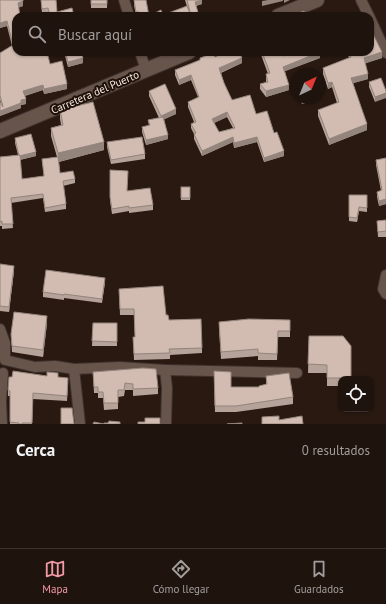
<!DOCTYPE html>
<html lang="es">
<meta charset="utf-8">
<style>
:root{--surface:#1f130d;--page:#2c201b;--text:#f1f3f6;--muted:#a19e9d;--line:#3c322e;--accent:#f39aa7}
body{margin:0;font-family:"PT Sans",sans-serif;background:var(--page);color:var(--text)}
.controls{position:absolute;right:12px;bottom:12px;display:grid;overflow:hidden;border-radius:8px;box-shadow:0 1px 3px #0004}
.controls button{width:36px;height:36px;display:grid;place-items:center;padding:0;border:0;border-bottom:1px solid var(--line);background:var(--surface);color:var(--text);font:20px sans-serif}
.compass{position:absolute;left:290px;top:68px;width:36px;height:36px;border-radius:50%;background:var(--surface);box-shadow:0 1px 3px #0004;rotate:43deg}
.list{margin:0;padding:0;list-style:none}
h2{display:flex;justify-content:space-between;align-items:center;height:52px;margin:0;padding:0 16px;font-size:17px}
h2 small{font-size:13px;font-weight:400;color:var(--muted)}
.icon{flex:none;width:22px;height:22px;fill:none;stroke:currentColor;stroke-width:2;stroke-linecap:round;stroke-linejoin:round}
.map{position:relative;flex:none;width:386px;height:424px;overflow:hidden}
.search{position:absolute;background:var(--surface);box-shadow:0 1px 3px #0004;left:12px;right:12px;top:12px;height:44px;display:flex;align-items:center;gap:10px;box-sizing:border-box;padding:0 14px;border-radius:12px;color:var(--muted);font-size:15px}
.sheet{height:124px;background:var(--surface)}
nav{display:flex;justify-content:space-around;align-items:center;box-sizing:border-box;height:56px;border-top:1px solid var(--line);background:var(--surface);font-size:11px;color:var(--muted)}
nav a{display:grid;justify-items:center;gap:2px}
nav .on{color:var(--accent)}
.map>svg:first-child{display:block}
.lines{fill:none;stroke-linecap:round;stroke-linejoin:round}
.street-casing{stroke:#3f322e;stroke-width:12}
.secondary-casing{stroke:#3f322e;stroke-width:16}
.street{stroke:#67544a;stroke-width:10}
.secondary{stroke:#67544a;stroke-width:14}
.wall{fill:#b5a298;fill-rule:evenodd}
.shaded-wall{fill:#93847c}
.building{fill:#d2bcb1;stroke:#93847c;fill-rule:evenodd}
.labels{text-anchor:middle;stroke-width:4;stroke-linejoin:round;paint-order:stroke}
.street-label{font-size:11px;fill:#f5e9e3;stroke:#1f1008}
</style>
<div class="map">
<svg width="386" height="424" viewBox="0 0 386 424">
<rect width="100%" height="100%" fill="#291911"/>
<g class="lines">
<defs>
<g id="street">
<polyline points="124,0 129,16"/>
<polyline points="361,0 369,16"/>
<polyline points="370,18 386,53"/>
<polyline points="140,52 146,70"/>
<polyline points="386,275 383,289 386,294"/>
<polyline points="0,329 5,343 5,360 35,367 55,366 74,369 120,367 165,370 167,388 166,424"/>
<polyline points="74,369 80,424"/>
<polyline points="165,370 297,373"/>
<polyline points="2,424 1,401 3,373"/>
</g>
<g id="secondary">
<polyline points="278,16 317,0"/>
<polyline points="0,131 189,52"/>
</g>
</defs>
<use href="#street" class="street-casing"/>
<use href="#secondary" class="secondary-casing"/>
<use href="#street" class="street"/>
<use href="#secondary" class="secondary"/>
</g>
<g class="wall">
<polygon points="0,0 23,1 23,6 19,7 16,52 50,64 67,89 44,94 43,90 25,96 26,104 21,105 21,108 0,116 0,102 1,103 0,100 0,53 12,46 7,26 0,28"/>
<polygon points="41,0 56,0 57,12 74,16 49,16 48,13 42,14"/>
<rect x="91" y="0" width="16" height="8"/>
<polygon points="134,0 149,16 136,16 134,5"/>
<polygon points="185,0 202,0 202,4 196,6 199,16 163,15 188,10"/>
<polygon points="64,52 81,52 83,63 68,67"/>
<polygon points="260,52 282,52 283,56 320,58 285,71 289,90 266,97 260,89 260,84 266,82 266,74 268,74"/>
<polygon points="347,52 370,52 382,58 365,63 368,79 353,83 367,130 329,145 318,116 318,110 337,103 332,87 328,89 323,74 323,68 349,58"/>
<path d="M215,57L242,63L221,73L224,83L232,100L256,114L274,133L284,156L264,162L257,142L234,148L233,142L202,156L194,139V134L191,128V124L194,122L188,107V102L198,97L191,80L179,85L175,75V70L200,60V58ZM227,117L233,128L219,132L214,123Z"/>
<polygon points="381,78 375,102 369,87 369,82"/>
<polygon points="149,91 176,114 164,119 168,139 146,145 142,132 142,127 149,126 148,120 159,118 149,96"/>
<polygon points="299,98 312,98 312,101 302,104"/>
<polygon points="60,110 104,150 59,162 60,173 75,179 75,183 63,186 66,204 66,209 45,212 43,198 11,203 13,228 2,229 2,226 0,226 0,157 18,155 15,143 15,138 36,156 20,160 22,179 44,176 42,159 57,157 51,136 51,128 61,125 60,119"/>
<polygon points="107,142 145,154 145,159 111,164 107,147"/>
<polygon points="386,158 386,204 379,206 377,197 377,192 381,191 376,165 376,160"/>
<polygon points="110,170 128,191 153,205 153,210 129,213 129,211 112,214 110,201"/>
<rect x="181" y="187" width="9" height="13"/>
<polygon points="349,195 367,195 367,212 359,211 357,222 349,221"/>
<polygon points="386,220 386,237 378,237 377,221"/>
<polygon points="0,264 14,271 9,312 0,311"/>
<polygon points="105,283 102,303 64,298 64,300 43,297 43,292"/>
<polygon points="119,289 166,315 169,320 202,348 202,353 170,355 170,359 134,360 133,337 135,337 134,315 120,315"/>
<polygon points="290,320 290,337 278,337 277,360 258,360 258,356 221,359 219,329 219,322"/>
<polygon points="47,323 43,357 12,352 11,334"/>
<polygon points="93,323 117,323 117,346 92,346"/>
<polygon points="309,336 351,346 351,379 341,379 341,386 327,386 327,373 308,373"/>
<polygon points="214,371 231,387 259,387 266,385 266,376 293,397 293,404 236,412 215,412"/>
<polygon points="93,372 158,388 158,394 133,396 133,390 125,390 124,396 118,397 118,409 104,410 103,398 98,398 98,393 94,393"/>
<polygon points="47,376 58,377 68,383 67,401 33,399 32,424 10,424 10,396 8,396 8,390 12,377"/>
</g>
<g class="shaded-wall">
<polygon points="202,0 202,4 195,6 195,2"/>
<polygon points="268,0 283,0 283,1 262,6 262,1"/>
<polygon points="284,0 290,0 284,3"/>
<polygon points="23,1 23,6 18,8 18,3"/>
<polygon points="7,21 7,26 0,28 0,23"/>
<polygon points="320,52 320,58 283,72 283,67"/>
<polygon points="382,52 382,58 364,64 364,58"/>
<polygon points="83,58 83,63 68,67 68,62"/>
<polygon points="242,58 242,63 219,73 219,68"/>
<polygon points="368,74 368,79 351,84 351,78"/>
<polygon points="191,75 191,80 179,85 179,80"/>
<polygon points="332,82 332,87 328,89 328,83"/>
<polygon points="67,84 67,89 44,94 44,89"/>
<polygon points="43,85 43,90 23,96 23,91"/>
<polygon points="289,85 289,90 266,97 266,91"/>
<polygon points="386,93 386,98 375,102 375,97"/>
<polygon points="307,98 312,98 312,101 302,104 302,100"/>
<polygon points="26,99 26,104 21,105 21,108 0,116 0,111 21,100"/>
<polygon points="176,109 176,114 161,121 161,116"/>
<polygon points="227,112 227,117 212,124 212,119"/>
<polygon points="367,124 367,130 329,145 329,139"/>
<polygon points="168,135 168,139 146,145 146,140"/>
<polygon points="233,137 233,142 202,156 202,151"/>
<polygon points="257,137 257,142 234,148 234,143"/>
<polygon points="104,142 104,150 58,162 58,153"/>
<polygon points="284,151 284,156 264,162 264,158"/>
<polygon points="36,152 36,156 19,160 19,156"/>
<polygon points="386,199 386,204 379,206 379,201"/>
<polygon points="359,207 359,211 357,222 357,218"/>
<polygon points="14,266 14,271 9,312 9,307"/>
<polygon points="47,316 47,323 43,357 43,350"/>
</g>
<g class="building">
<polygon points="0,0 23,0 23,1 18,3 20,16 16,16 16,52 47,52 50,64 62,61 67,84 44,89 43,85 23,91 26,99 21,100 21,103 0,111 0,102 3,107 0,95 0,53 13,45 7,21 0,23"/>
<polygon points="41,0 56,0 57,12 72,8 74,16 50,16 48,8 42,9"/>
<rect x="91" y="0" width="16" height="4"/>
<polygon points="134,0 146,0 149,16 141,16 139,12 136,12"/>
<polygon points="187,0 202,0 195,2 199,16 191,16"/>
<polygon points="187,6 191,16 149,16 161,10 163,15"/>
<polygon points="304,11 306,16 291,16"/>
<polygon points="370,32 372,32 382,52 364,58 368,74 351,78 367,124 329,139 318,110 339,102 332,82 328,83 323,68 351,57 349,52 370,52"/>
<polygon points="65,52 81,52 83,58 68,62"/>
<path d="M226,52H239L242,58L219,68L224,83L232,100L250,95L256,114L267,111L274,133L277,132L284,151L264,158L257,137L234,143L233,137L202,151L194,134L196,133L191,124L196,122L188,102L199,97L191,75L179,80L175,70L200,60V58L213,53L215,57ZM227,112L235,128L219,132L212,119Z"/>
<polygon points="262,52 282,52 283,56 295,52 320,52 283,67 289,85 266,91 260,84 268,82 266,74 270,73"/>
<polygon points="381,78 386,91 386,93 375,97 369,82"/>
<polygon points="165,84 176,109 161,116 149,91"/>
<polygon points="301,98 307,98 302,100"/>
<polygon points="93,102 104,142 58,153 51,128 63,125 60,110"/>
<polygon points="163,117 168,135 146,140 142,127 150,125 148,120"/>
<polygon points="31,134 36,152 19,156 15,138"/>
<polygon points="142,137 145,154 111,160 107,142"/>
<polygon points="20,155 22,179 44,176 42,159 58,157 60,173 73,171 75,179 63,181 66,204 45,208 43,194 11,198 13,224 2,224 2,221 0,222 0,157"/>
<polygon points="386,158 386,199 379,201 377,192 382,190 376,160"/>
<polygon points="110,170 128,171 127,191 150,188 153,205 129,208 129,206 112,209 110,197"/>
<rect x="181" y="187" width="9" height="11"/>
<polygon points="349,195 367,195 367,208 359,207 357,218 349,217"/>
<polygon points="386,220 386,231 378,232 377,221"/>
<polygon points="0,264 14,266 9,307 0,306"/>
<polygon points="46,270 105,278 102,299 64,294 64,295 43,292"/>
<polygon points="163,286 166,315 168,315 169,320 201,319 202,348 169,349 170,353 134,354 133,337 135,337 134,309 120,309 119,289"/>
<polygon points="14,312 47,316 43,350 12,346 11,334"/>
<polygon points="249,319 290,320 290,331 278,331 277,354 258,353 258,349 221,352 219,322"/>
<polygon points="93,323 117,323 117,342 92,341"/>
<polygon points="309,336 343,336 351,346 351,378 327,378 327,365 308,364"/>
<polygon points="143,368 156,369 158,388 133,389 133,384 125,383 124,390 118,390 118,403 104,403 103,392 98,392 98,387 94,387 93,372"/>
<polygon points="13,371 47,376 47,372 58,373 58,377 68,378 67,396 33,393 32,423 22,423 23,424 19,424 19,423 10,422 10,391 8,390 9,377 12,377"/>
<polygon points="214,371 231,372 231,387 259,387 259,386 267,384 266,376 289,373 293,397 236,406 215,406"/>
<polygon points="61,408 72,408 74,424 61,424"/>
<polygon points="279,416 279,420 302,416 303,424 262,424 262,417"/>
<polygon points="145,418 160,418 160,424 138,424 138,422 145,422"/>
<polygon points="109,421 120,422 120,424 104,424 104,423 108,423"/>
<polygon points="94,422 104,424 93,424"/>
<polygon points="242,423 242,424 227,424"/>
</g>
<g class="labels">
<g class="street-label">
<text transform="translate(95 92) rotate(-23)" y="4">Carretera del Puerto</text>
</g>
</g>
</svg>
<div class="controls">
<button><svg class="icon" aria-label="locate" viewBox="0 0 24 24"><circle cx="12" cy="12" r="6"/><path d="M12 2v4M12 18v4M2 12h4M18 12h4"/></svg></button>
</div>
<svg class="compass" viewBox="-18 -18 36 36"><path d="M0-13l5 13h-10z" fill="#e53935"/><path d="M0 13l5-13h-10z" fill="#a19e9d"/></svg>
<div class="search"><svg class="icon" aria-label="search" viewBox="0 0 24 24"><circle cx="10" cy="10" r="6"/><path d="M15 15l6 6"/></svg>Buscar aquí</div>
</div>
<section class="sheet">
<h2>Cerca<small>0 resultados</small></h2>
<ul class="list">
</ul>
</section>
<nav>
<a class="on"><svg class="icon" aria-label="map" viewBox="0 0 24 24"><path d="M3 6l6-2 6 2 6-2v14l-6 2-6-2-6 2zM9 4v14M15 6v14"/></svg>Mapa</a>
<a><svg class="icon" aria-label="directions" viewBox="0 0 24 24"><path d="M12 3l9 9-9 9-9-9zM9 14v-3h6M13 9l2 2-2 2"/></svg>Cómo llegar</a>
<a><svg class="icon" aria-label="saved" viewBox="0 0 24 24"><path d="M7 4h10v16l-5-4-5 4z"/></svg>Guardados</a>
</nav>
